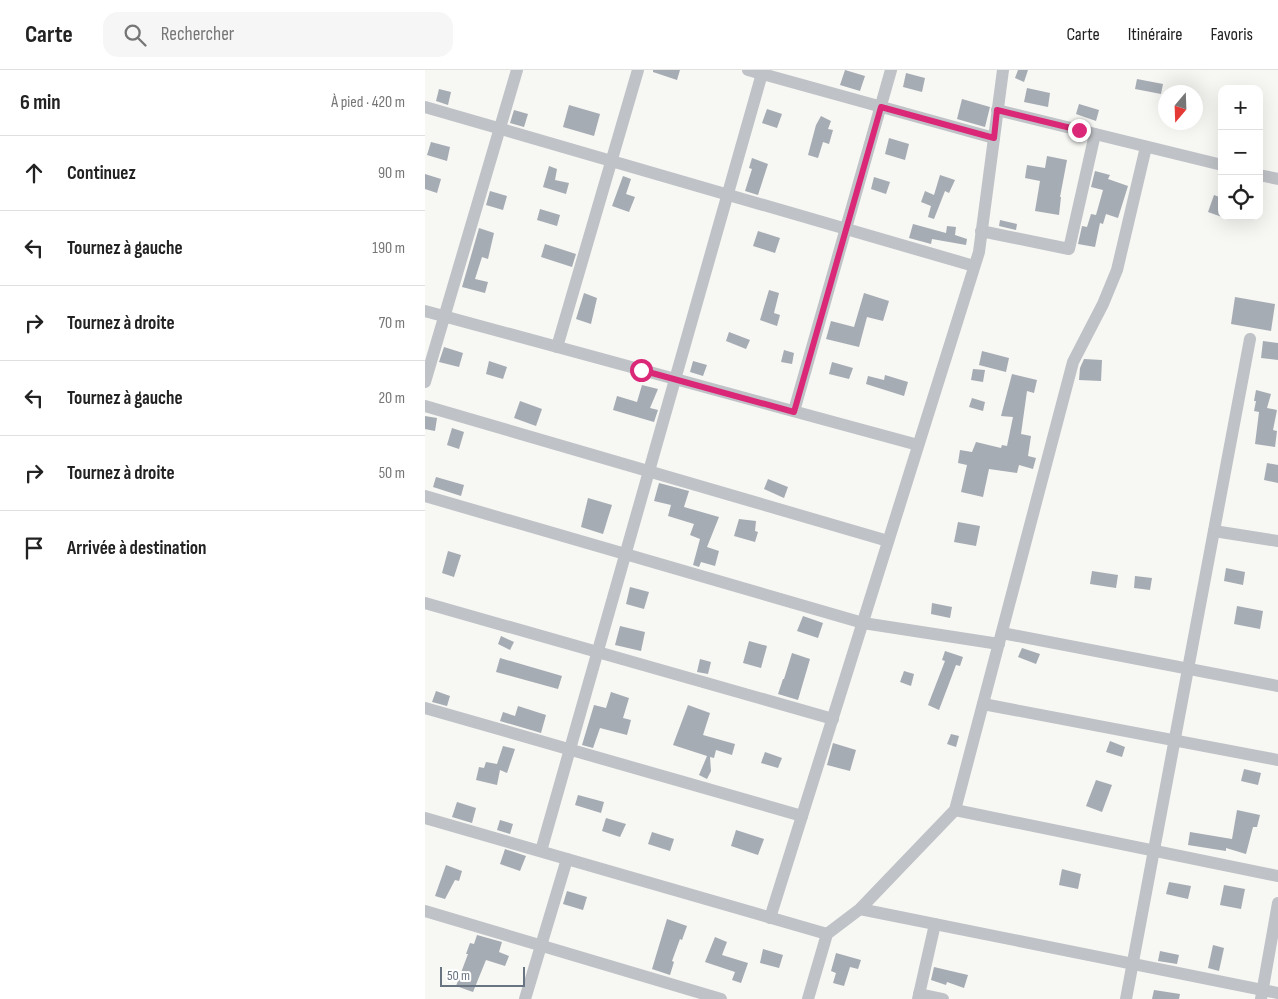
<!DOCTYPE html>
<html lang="fr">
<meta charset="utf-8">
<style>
:root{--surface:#fff;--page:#f6f6f6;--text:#222;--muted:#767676;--line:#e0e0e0}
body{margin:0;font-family:"Sofia Sans Condensed",sans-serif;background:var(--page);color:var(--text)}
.controls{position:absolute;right:15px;top:15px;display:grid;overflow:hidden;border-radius:10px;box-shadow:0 5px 20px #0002}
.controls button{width:45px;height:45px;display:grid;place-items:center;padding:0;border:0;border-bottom:1px solid var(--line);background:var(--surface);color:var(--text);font:25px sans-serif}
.compass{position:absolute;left:733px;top:15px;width:45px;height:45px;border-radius:50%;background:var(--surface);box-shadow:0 5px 20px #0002;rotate:199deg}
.scale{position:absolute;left:15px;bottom:12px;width:85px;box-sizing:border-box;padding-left:5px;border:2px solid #697482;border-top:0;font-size:14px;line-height:18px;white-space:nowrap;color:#697482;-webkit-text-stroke:4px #fff;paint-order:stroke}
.stop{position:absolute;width:15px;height:15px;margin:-11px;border:4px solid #db2777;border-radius:50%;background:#fff}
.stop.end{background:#db2777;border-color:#fff;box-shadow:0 1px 5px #0008}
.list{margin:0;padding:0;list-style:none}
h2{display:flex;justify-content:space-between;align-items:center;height:65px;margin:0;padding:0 20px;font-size:21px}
h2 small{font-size:16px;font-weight:400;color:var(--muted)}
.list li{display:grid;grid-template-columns:32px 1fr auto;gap:15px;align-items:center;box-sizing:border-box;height:75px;padding:0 20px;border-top:1px solid var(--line)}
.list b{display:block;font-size:19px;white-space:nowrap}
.list em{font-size:16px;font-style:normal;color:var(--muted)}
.icon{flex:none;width:28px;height:28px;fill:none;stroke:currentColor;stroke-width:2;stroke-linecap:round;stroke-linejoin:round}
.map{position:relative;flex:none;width:853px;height:929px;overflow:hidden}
header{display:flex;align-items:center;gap:30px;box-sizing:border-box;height:70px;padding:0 25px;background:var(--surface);border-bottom:1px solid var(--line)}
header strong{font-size:24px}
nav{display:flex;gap:28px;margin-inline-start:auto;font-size:18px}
.search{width:350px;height:45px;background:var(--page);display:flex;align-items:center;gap:12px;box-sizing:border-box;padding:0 18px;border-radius:15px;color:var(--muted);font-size:19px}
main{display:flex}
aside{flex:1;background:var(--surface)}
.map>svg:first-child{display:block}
.building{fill:#a6acb3}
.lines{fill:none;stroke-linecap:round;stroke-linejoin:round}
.minor{stroke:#bfc2c6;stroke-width:12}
.route{stroke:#db2777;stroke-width:6}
</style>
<header>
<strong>Carte</strong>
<div class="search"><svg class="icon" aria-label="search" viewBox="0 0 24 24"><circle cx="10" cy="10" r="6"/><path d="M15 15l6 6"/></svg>Rechercher</div>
<nav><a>Carte</a><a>Itinéraire</a><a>Favoris</a></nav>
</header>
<main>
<aside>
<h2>6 min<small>À pied · 420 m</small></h2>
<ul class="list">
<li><svg class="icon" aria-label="ahead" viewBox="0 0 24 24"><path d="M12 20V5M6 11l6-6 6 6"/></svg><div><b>Continuez</b></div><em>90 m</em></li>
<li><svg class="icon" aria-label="left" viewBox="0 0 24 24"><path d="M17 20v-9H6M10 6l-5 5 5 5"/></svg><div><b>Tournez à gauche</b></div><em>190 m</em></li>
<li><svg class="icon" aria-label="right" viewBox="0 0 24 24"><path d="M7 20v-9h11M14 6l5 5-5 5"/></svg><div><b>Tournez à droite</b></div><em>70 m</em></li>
<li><svg class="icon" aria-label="left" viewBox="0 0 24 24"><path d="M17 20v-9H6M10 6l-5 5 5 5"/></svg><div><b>Tournez à gauche</b></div><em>20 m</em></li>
<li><svg class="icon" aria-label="right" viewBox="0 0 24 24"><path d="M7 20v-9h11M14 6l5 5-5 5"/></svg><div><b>Tournez à droite</b></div><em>50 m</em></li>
<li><svg class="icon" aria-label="arrive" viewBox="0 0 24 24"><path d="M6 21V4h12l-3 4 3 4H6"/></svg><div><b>Arrivée à destination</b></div></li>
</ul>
</aside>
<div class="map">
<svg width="853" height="929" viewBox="0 0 853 929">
<rect width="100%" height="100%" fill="#f7f7f4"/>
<g class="building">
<polygon points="228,0 255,0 252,10 228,2"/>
<polygon points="420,0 440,6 435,21 415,15"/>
<polygon points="593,0 603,0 599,12 590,8"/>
<polygon points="481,3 500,8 497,22 478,17"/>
<polygon points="712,9 738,14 736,24 710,19"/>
<polygon points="602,18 625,23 623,37 599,32"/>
<polygon points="14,19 26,22 23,35 11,31"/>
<polygon points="537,29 565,37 560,57 532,49"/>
<polygon points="654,34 674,40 671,51 651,44"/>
<polygon points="144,35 175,44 169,66 138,57"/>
<polygon points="342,39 357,44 352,58 337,53"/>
<polygon points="89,40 103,44 99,57 85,53"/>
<polygon points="396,46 406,51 403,59 408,60 404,74 398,72 393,88 383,85 391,55"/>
<polygon points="464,68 484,74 480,90 460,84"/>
<polygon points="6,72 25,77 22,91 2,85"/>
<polygon points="622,86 642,90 635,127 636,127 634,145 610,141 615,111 600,108 602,95 620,98"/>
<polygon points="327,88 343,94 333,125 320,121 327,99 324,98"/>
<polygon points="124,96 132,99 130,110 144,113 141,124 118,117"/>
<polygon points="670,101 685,105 683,109 703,116 693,148 681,144 678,154 675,153 670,177 653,174 657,156 662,157 666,144 671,145 678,120 666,117"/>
<polygon points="0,104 16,109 12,123 0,119"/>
<polygon points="515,105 530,110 524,123 520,121 509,149 503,147 506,136 496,132 500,121 509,125"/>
<polygon points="198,106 206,109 201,124 210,127 204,142 187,136"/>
<polygon points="449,107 465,112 461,124 446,119"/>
<polygon points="65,121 82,126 78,140 61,135"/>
<polygon points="789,125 797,128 797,147 783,142"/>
<polygon points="115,139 135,145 132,156 112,150"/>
<polygon points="575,150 592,154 591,160 574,156"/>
<polygon points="488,154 521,163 522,156 531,157 530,165 542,169 541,175 507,169 506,174 484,168"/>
<polygon points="54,158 69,163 63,189 57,187 50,209 63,212 60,223 37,217"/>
<polygon points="333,161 355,168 350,183 328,176"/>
<polygon points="120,174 151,184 147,197 116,187"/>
<polygon points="344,220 354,223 349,243 355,245 352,256 335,250"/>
<polygon points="159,223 172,228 166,254 151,249"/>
<polygon points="439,223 464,231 458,251 442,247 434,277 401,269 406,251 429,257"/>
<polygon points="810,227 850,234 846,261 806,254"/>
<polygon points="304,262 325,270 321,279 301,271"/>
<polygon points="838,271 853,273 853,290 836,288"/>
<polygon points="19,277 38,283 34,297 14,292"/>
<polygon points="359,280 369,283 367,294 356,292"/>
<polygon points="557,281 584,288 581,302 554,295"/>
<polygon points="659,289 677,290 676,311 654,310 655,298"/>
<polygon points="64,291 82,297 78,309 61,304"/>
<polygon points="268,291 282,295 278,306 265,302"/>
<polygon points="407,292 428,298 424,309 404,304"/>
<polygon points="548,299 560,300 558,312 546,310"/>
<polygon points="587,304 612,310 609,323 602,321 596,364 606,366 603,386 611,388 608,399 594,395 592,403 564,399 558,427 536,422 542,395 533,393 535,380 547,382 551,372 576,378 577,375 582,376 588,347 576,346"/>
<polygon points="460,305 483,312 479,326 441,314 443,306 459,310"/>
<polygon points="217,315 233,319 225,338 233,340 229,352 188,340 192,326 212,332"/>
<polygon points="831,320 846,324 842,338 852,340 848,360 852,361 850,377 830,374 834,342 829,341 831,331 829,331"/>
<polygon points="547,328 560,332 558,341 544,337"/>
<polygon points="95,331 117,339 111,356 89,348"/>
<polygon points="0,346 12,348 10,361 0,359"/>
<polygon points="27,358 39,362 34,379 22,375"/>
<polygon points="842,393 853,395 853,413 839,410"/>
<polygon points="11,407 39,415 36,426 8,417"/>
<polygon points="343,409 363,417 359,428 339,419"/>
<polygon points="234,413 264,421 259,437 294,447 282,477 294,481 290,496 276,492 274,497 268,495 275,469 265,465 269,454 243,446 246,435 229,431"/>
<polygon points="163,428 187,435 178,464 156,457"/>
<polygon points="314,449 331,451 330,461 333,462 330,472 309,466"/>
<polygon points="533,452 555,456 551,476 529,472"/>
<polygon points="23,481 36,485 29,507 17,503"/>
<polygon points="801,498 820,502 818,515 799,511"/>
<polygon points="667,501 693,505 691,518 665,514"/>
<polygon points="710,506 727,508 725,520 709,518"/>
<polygon points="205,517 224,522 219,539 201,534"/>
<polygon points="507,533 527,537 525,548 506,544"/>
<polygon points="812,536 838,541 835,559 809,554"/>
<polygon points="378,546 398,553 393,568 372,561"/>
<polygon points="195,556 220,562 216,581 190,575"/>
<polygon points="76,566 89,572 85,580 73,574"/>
<polygon points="324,571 342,576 336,598 318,593"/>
<polygon points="597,578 615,584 611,594 593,587"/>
<polygon points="520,581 538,587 535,596 531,595 514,640 503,635 520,591 517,590"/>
<polygon points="367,583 385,589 373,630 353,624 358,609 359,609"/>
<polygon points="75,588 137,606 133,619 71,602"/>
<polygon points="275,589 286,592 283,604 272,602"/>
<polygon points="479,601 489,604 486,616 475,612"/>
<polygon points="11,621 25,626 22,636 7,632"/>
<polygon points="186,622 204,628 198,648 206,650 202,665 175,658 168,678 157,675 169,635 181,638"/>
<polygon points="263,635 285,643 278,665 310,674 307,685 291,680 289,688 285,687 286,701 282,709 274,705 282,686 248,675"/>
<polygon points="93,636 121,645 116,663 75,651 78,642 90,646"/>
<polygon points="526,664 534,666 531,677 522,674"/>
<polygon points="685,671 700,677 697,687 681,682"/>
<polygon points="408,673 431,680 425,701 402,695"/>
<polygon points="78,676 90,679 82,703 75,700 72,715 51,710 54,697 59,698 61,692 72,694"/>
<polygon points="340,682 357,688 353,698 336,693"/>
<polygon points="819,699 836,703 833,715 816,711"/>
<polygon points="671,710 687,715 677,742 661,736"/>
<polygon points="153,725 179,732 176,743 150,735"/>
<polygon points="32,732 51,738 47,753 27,747"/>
<polygon points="812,740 835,745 832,757 828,757 821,784 801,778 801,781 763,775 765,762 807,769"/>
<polygon points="181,748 201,754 195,767 177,761"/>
<polygon points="75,750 88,754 85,764 72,760"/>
<polygon points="311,760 339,769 333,785 306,776"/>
<polygon points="227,762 249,769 245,781 223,774"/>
<polygon points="80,779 101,786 95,801 75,794"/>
<polygon points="21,795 37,801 34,811 30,810 20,829 10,826"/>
<polygon points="637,799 656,804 653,819 634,815"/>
<polygon points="744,812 766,816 763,829 741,824"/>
<polygon points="799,815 820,819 816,839 795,835"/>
<polygon points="142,821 162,827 158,840 138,834"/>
<polygon points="242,849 262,856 257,870 255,869 247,891 249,892 245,905 227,899"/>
<polygon points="52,865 77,872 74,882 84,886 80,896 61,890 48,922 31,916 43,884 41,884 45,873 49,874"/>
<polygon points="290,867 302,872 297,885 323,893 316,913 307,910 310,902 280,892"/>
<polygon points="788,875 799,878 794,901 783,898"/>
<polygon points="338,879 358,885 354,898 335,893"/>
<polygon points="735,881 754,885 752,894 733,891"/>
<polygon points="411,883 436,890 433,899 425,897 419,916 408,913 411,903 406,901"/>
<polygon points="509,897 543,905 539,918 522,912 521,915 506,910"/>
<polygon points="729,920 755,924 754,929 727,929"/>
</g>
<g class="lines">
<g class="minor">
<polyline points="323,0 569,68"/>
<polyline points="0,37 549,196"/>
<polyline points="572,40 797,95"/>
<polyline points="834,105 853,109"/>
<polyline points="556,161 644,179 670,64"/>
<polyline points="0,241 493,375"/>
<polyline points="132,277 213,0"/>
<polyline points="0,312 92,0"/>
<polyline points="0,336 463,471"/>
<polyline points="369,341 466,0"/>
<polyline points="0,426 438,553 574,574"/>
<polyline points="789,461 853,471"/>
<polyline points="0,533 408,649"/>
<polyline points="577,563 853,616"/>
<polyline points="558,634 853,690"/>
<polyline points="0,638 377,746"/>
<polyline points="530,740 853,806"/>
<polyline points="0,748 402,864"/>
<polyline points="116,781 338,0"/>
<polyline points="435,839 853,923"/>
<polyline points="0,841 296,929"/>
<polyline points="345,848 554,182 578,0"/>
<polyline points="494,924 518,929"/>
<polyline points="100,929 142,789"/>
<polyline points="383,929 402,864 435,839 530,740 648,292 678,234 692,200 721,77"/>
<polyline points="493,929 510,854"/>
<polyline points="701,929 825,269"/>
<polyline points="836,929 853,833"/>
</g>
</g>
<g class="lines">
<polyline class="route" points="216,300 369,342 456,37 569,68 572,40 654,60"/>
</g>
</svg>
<div class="controls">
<button>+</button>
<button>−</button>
<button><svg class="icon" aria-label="locate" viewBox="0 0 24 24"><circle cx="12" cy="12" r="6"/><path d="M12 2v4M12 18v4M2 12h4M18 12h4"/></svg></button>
</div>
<svg class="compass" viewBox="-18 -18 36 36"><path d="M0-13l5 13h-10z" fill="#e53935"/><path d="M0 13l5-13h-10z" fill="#767676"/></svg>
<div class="scale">50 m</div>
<div class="stop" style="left:216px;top:300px"></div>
<div class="stop end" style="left:654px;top:60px"></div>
</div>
</main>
